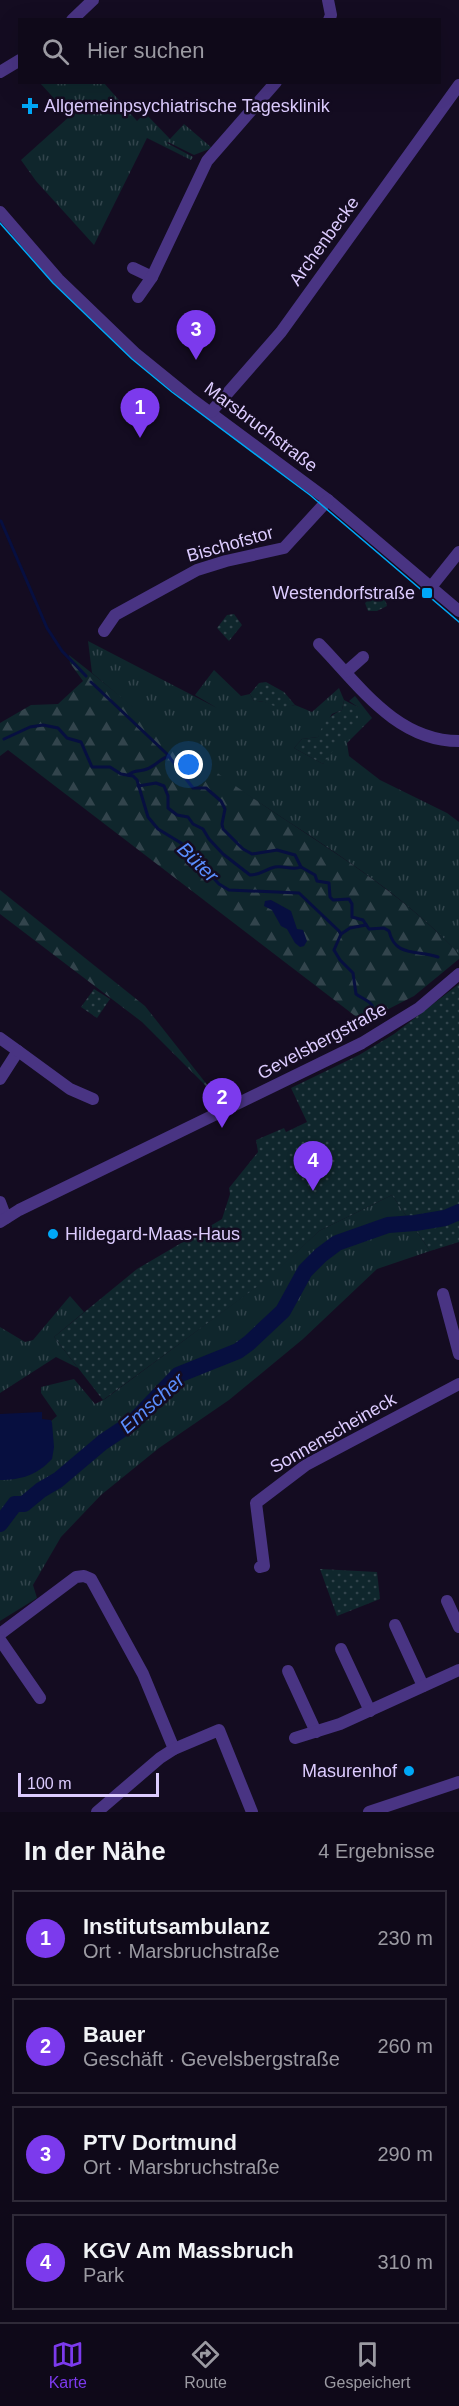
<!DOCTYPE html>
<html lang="de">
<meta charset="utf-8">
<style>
:root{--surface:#0f0919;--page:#181222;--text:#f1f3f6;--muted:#9b9aa2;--line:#2f2a38;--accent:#7c3aed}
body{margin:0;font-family:Arial,sans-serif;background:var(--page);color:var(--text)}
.scale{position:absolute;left:18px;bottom:15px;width:141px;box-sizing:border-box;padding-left:6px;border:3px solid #dcf;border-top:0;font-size:16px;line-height:21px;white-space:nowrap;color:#dcf;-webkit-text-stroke:4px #140c21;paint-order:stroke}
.you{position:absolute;left:189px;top:765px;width:21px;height:21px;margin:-15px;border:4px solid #fff;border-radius:50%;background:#1a73e8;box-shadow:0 0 0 9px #1a73e833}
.badge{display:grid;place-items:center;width:39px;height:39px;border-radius:50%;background:var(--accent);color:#fff;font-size:20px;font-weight:700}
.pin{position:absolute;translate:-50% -50px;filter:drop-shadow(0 2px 3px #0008)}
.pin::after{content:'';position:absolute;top:32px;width:21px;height:18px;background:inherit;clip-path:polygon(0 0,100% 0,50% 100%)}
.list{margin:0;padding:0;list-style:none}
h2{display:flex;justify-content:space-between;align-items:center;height:78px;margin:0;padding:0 24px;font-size:26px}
h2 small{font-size:20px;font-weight:400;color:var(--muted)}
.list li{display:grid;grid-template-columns:39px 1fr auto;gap:18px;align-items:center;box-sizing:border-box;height:96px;margin:0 12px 12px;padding:0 12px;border:2px solid var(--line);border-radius:0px}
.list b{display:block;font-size:22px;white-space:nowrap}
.list p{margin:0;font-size:20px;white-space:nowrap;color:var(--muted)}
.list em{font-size:20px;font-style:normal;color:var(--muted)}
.icon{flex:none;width:33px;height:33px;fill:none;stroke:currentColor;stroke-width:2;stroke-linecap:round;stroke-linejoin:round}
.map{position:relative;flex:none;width:459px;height:1812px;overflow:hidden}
.search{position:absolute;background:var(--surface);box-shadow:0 6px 24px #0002;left:18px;right:18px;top:18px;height:66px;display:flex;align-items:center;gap:15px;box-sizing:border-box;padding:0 21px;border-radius:0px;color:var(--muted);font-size:22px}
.sheet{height:510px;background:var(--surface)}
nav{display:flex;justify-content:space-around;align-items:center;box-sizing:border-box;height:84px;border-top:2px solid var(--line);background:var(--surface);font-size:16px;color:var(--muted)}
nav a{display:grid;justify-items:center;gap:3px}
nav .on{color:var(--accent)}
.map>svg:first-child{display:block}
.grass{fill:url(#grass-tufts)}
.forest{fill:url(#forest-firs)}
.park{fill:url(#park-dots)}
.water{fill:#070f40}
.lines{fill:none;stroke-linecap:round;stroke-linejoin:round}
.stream{stroke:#070f40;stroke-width:3}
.river{stroke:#070f40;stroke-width:16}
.minor{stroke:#493483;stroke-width:12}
.tram{stroke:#00a8f7;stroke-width:1.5}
.poi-dot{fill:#00a8f7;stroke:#140c21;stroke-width:2}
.labels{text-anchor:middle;stroke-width:5;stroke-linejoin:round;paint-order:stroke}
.poi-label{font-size:18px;fill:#dcf;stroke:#140c21;text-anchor:start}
.street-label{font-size:18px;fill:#dcf;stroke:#140c21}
.water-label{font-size:20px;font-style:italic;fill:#5a8eff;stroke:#140c21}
</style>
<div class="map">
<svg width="459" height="1812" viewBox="0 0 459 1812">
<defs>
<pattern id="grass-tufts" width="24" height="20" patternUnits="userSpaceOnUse" patternTransform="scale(1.5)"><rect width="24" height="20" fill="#0f262c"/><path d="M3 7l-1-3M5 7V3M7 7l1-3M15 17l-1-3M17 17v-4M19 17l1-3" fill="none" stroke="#32444c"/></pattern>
<pattern id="forest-firs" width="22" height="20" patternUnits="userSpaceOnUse" patternTransform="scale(1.5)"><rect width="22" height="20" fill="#0f262c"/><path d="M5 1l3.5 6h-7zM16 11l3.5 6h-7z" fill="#32444c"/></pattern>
<pattern id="park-dots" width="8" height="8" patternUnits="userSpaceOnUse" patternTransform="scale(1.5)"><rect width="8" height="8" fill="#0f262c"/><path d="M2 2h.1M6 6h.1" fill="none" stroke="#32444c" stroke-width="1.8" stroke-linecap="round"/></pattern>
</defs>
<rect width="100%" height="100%" fill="#140c21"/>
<g class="grass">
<polygon points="40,83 104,83 137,121 145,113 170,139 184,124 212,148 194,155 168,142 167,143 193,157 191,160 147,138 94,245 36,181 21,160 70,116"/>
<path d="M88,641L217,708L195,695L214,670L241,696L250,694L254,701C269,700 277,710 295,705L312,712L339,688L344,700L342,710L332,714L318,737L302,739L294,748L323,764L358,707L349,701L355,696L372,718L347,743L349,756L380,780L447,813L459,822V954C397,887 314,840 239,789C188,754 140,713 92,673Z"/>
<polygon points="392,1195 430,1251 377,1269 303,1339 229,1400 159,1448 101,1495 61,1537 33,1585 37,1598 0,1621 0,1429 45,1426 57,1416 41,1393 41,1387 74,1379 95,1404 105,1399 272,1275 319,1231"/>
<polygon points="70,1296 84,1312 54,1337 78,1368 56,1357 0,1393 0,1327 25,1342 33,1340"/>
</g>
<g class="forest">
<path d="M69,655C125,699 179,746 237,787C312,840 396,886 459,954V959L414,996L363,1022L8,750L0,756V723L31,705L58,704L83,681L70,663Z"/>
<polygon points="0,890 145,1006 216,1096 142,1022 0,914"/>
</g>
<g class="park">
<polygon points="383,592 387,606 377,611 368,611 365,603 374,595"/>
<polygon points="234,614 242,625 229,641 217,628 227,615"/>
<path d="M266,682L284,692L295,705C271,712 272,700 254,701L250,694L259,683Z"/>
<path d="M344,700L358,707V718L323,764L294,748L302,739L318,737C323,723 328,716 342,710Z"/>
<polygon points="459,984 459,1242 430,1251 392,1195 319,1231 273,1275 103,1400 54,1337 137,1269 222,1219 230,1194 229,1188 258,1152 256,1140 284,1128 286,1132 307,1122 291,1088 359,1055 394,1034"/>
<polygon points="94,989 110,999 97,1018 81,1007"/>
<polygon points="320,1569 377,1572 380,1599 337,1616"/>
</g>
<g class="water">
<polygon points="271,900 291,911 297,929 303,930 307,941 304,946 300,947 295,943 287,929 281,926 272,910 264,906 265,901"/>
<path d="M42,1412V1419L51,1420L52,1423L54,1447L52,1459C37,1475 21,1480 0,1480V1414Z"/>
</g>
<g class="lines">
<g class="stream">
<polyline points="1,521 47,628 62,651 86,676"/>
<path d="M91,682L167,754L193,788H206L221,801L225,809L222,824L223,829L243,849L252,854L277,850L295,855L301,867L315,875L317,881L329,883L330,897L333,900L349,899L352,904V917L363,920L369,929L384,928L389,931C395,957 416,950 438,957"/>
<path d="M4,739L30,727L43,725L58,728L67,738L81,742L92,767H110L121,774L133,776L137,780L148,817L158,829L181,843L219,884L229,890L299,893L339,931L341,934L334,950L340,960L353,973L356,994C365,1001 374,1000 374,1015"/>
<path d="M128,775C135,769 140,772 147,769C155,766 160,759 169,756"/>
<path d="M138,786L156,783L164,786L168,796V808L177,815L188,817L193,824L203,829L209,839L223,854L250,875C261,875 266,869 275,867C284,865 292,871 301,867"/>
<polyline points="341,934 350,928 366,925"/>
</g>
<polyline class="river" points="0,1524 15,1504 24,1504 41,1490 58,1480 103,1442 133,1422 178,1375 238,1351 249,1343 283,1311 305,1271 321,1255 337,1243 388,1225 415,1223 445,1218 459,1212"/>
<g class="minor">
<polyline points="328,0 331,15 329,20"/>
<polyline points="72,20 93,0"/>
<polyline points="0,72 20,60"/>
<polyline points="0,212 58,279 136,354 189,397 328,500 459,611"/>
<polyline points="133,268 152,277"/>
<polyline points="138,297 152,277 207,161 276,82"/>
<polyline points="211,412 281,332 459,85"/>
<polyline points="431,587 459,552"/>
<polyline points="104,631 115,615 197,570 226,561 284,548 328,500"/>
<path d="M319,644C359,685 396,741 459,741"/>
<polyline points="346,672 363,657"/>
<polyline points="0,1038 18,1051 0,1079"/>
<polyline points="18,1051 70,1089 93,1099"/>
<polyline points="0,1202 6,1218"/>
<polyline points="0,1222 19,1210 362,1043 419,1008 459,974"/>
<polyline points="443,1294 459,1354"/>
<polyline points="260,1567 264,1566 256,1503 306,1465 459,1384"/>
<polyline points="447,1601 459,1627"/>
<polyline points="395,1625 423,1686"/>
<polyline points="0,1634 76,1577 84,1576 91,1579 143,1674 174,1749"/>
<polyline points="0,1640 40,1698"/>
<polyline points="341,1649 370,1711"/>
<polyline points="288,1671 316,1732"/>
<polyline points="295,1738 340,1724 459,1670"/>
<polyline points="97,1812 160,1758 174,1749 219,1730 252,1812"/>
<polyline points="369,1812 459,1782"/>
</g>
<polyline class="tram" points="0,223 53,283 132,359 172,392 310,495 459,622"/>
</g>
<g class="poi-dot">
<path d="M27 97h6v6h6v6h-6v6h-6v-6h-6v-6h6z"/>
<rect x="421" y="587" width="12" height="12" rx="3"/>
<circle cx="53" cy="1234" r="6"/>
<circle cx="409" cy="1771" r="6"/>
</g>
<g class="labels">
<g class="poi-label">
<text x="44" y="112">Allgemeinpsychiatrische Tagesklinik</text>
<text x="415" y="599" text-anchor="end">Westendorfstraße</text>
<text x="65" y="1240">Hildegard-Maas-Haus</text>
<text x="397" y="1777" text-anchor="end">Masurenhof</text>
</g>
<g class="street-label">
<text transform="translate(324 241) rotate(-54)" y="6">Archenbecke</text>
<text transform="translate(261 427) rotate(37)" y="6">Marsbruchstraße</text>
<text transform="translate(230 544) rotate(-16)" y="6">Bischofstor</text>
<text transform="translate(322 1041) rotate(-28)" y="6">Gevelsbergstraße</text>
<text transform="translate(333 1433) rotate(-30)" y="6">Sonnenscheineck</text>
</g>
<g class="water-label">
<text transform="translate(198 862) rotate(44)" y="7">Büter</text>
<text transform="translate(152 1403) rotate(-42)" y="7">Emscher</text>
</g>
</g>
</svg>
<div class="scale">100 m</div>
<div class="you"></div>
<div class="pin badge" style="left:140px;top:438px">1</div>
<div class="pin badge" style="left:222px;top:1128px">2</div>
<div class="pin badge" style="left:196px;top:360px">3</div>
<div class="pin badge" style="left:313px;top:1191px">4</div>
<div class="search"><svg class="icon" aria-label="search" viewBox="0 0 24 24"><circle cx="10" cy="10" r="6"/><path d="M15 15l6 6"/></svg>Hier suchen</div>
</div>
<section class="sheet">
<h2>In der Nähe<small>4 Ergebnisse</small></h2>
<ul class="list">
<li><span class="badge">1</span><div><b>Institutsambulanz</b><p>Ort · Marsbruchstraße</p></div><em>230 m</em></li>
<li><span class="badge">2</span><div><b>Bauer</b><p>Geschäft · Gevelsbergstraße</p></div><em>260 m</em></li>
<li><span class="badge">3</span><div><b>PTV Dortmund</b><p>Ort · Marsbruchstraße</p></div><em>290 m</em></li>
<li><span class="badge">4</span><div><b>KGV Am Massbruch</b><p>Park</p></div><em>310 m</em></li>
</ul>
</section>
<nav>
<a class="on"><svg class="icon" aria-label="map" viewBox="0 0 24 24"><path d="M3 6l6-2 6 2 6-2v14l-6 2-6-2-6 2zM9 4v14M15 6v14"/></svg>Karte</a>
<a><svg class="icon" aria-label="directions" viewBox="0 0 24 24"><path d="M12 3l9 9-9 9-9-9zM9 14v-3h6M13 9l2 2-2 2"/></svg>Route</a>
<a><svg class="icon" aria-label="saved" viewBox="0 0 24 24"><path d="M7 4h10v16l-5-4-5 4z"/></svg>Gespeichert</a>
</nav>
